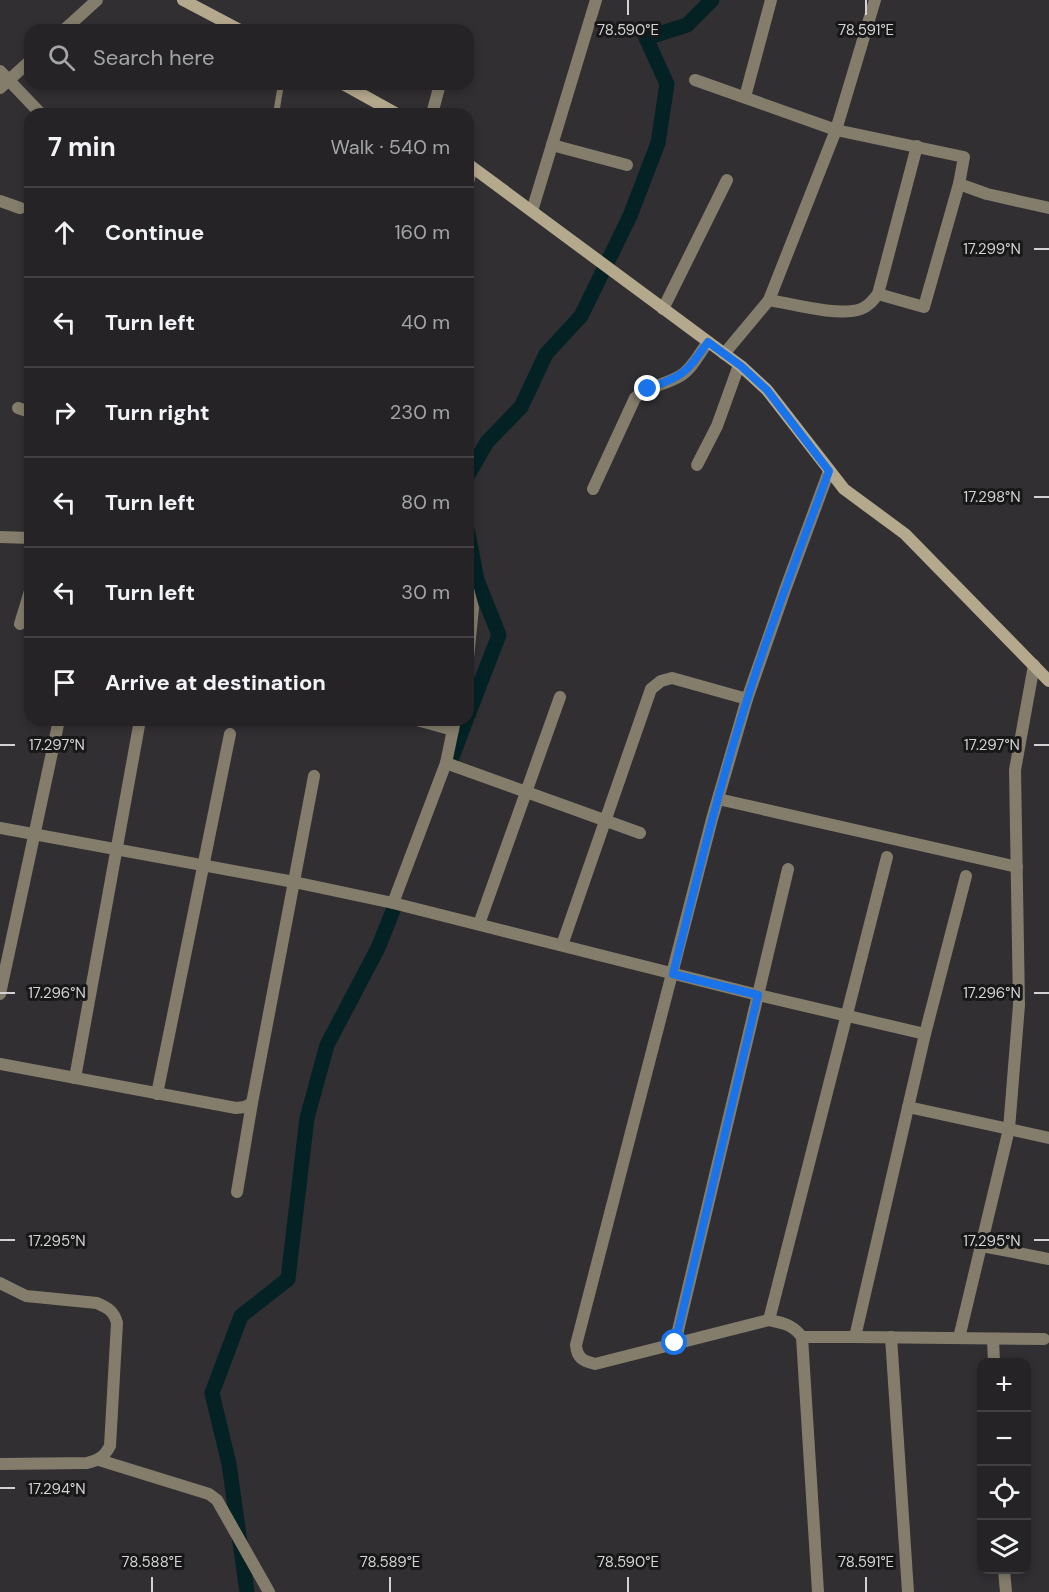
<!DOCTYPE html>
<meta charset="utf-8">
<style>
:root{--surface:#252326;--page:#2d2b2e;--text:#f1f3f6;--muted:#a3a4a7;--line:#424043}
body{margin:0;font-family:"DM Sans",sans-serif;background:var(--page);color:var(--text)}
.controls{position:absolute;right:18px;bottom:18px;display:grid;overflow:hidden;border-radius:12px;box-shadow:0 3px 9px #0003}
.controls button{width:54px;height:54px;display:grid;place-items:center;padding:0;border:0;border-bottom:2px solid var(--line);background:var(--surface);color:var(--text);font:30px sans-serif}
.stop{position:absolute;width:18px;height:18px;margin:-14px;border:4px solid #1a73e8;border-radius:50%;background:#fff}
.stop.end{background:#1a73e8;border-color:#fff;box-shadow:0 2px 6px #0008}
.list{margin:0;padding:0;list-style:none}
h2{display:flex;justify-content:space-between;align-items:center;height:78px;margin:0;padding:0 24px;font-size:26px}
h2 small{font-size:20px;font-weight:400;color:var(--muted)}
.list li{display:grid;grid-template-columns:39px 1fr auto;gap:18px;align-items:center;box-sizing:border-box;height:90px;padding:0 24px;border-top:2px solid var(--line)}
.list b{display:block;font-size:22px;white-space:nowrap}
.list em{font-size:20px;font-style:normal;color:var(--muted)}
.icon{flex:none;width:33px;height:33px;fill:none;stroke:currentColor;stroke-width:2;stroke-linecap:round;stroke-linejoin:round}
.map{position:relative;flex:none;width:1049px;height:1592px;overflow:hidden}
.search{position:absolute;background:var(--surface);box-shadow:0 3px 9px #0003;left:24px;top:24px;width:450px;height:66px;display:flex;align-items:center;gap:15px;box-sizing:border-box;padding:0 21px;border-radius:18px;color:var(--muted);font-size:22px}
.panel{position:absolute;background:var(--surface);box-shadow:0 3px 9px #0003;left:24px;top:108px;width:450px;height:618px;border-radius:18px}
.map>svg:first-child{display:block}
.lines{fill:none;stroke-linecap:round;stroke-linejoin:round}
.canal{stroke:#042224;stroke-width:15}
.lane{stroke:#847d6c;stroke-width:6}
.street{stroke:#847d6c;stroke-width:12}
.secondary{stroke:#b4a88d;stroke-width:12}
.route{stroke:#1a73e8;stroke-width:8}
.ticks{fill:none;stroke:#d2d1d3;stroke-width:2}
.ticks-label{font-size:15px;text-anchor:middle;fill:#d2d1d3;stroke:#181819;stroke-width:6;stroke-linejoin:round;paint-order:stroke}
</style>
<div class="map">
<svg width="1049" height="1592" viewBox="0 0 1049 1592">
<rect width="100%" height="100%" fill="#312f32"/>
<g class="lines">
<g class="canal">
<polyline points="468,475 487,442 521,407 546,354 581,316 630,216 658,143 667,84 646,38 687,25 712,0"/>
<polyline points="468,533 477,580 499,635 468,715"/>
<polyline points="451,760 466,720"/>
<polyline points="247,1592 229,1464 212,1393 241,1316 288,1279 307,1118 327,1045 378,948 394,908"/>
</g>
<polyline class="lane" points="276,114 281,84"/>
<g class="street">
<polyline points="64,30 97,0"/>
<polyline points="0,71 41,114"/>
<polyline points="695,80 836,130 964,157 959,184 987,194 1049,208"/>
<polyline points="0,88 30,61"/>
<polyline points="745,97 771,0"/>
<polyline points="432,114 440,84"/>
<polyline points="552,145 627,165"/>
<polyline points="468,182 472,168"/>
<polyline points="0,201 20,208"/>
<polyline points="532,211 596,0"/>
<polyline points="878,294 924,307 959,184"/>
<path d="M769,300C792,304 840,317 861,309C869,306 873,300 878,294L917,146"/>
<polyline points="663,309 727,180"/>
<polyline points="724,354 769,300 836,130 875,0"/>
<polyline points="18,408 30,412"/>
<polyline points="697,465 717,426 739,365"/>
<path d="M593,489L635,398C648,386 665,385 680,376C692,369 699,354 708,342"/>
<polyline points="0,537 30,538"/>
<polyline points="468,589 473,608 468,658"/>
<polyline points="20,624 30,591"/>
<polyline points="1034,665 1015,770 1019,1005 1009,1129 1049,1138"/>
<polyline points="417,720 453,730"/>
<polyline points="446,763 640,833"/>
<polyline points="718,799 1017,867"/>
<polyline points="0,828 294,882 393,903 758,995 925,1034 855,1337 802,1337"/>
<polyline points="393,903 446,763 455,720"/>
<polyline points="479,924 560,697"/>
<polyline points="562,945 651,689 661,681 672,678 747,699"/>
<polyline points="0,994 59,720"/>
<polyline points="925,1034 966,876"/>
<polyline points="0,1064 236,1108 245,1107 252,1103 314,776"/>
<polyline points="75,1078 140,720"/>
<polyline points="157,1094 230,734"/>
<polyline points="908,1107 1009,1129 959,1338"/>
<polyline points="237,1192 252,1103"/>
<polyline points="982,1246 1049,1259"/>
<path d="M0,1283L26,1296L97,1303C108,1308 114,1311 117,1323L110,1446C104,1457 99,1460 87,1463L0,1464"/>
<polyline points="769,1320 887,857"/>
<polyline points="855,1337 1044,1339"/>
<polyline points="891,1337 908,1592"/>
<polyline points="993,1339 994,1362"/>
<polyline points="675,1343 788,869"/>
<polyline points="99,1460 209,1494 217,1500 269,1592"/>
<polyline points="1004,1570 1006,1592"/>
<path d="M818,1592L802,1337C793,1325 784,1323 769,1320L595,1364C583,1361 577,1358 576,1345L712,819L747,699L785,590L829,471"/>
</g>
<g class="secondary">
<polyline points="183,0 240,30"/>
<polyline points="343,84 397,114"/>
<polyline points="468,164 741,366 767,390 844,489 905,534 1049,681"/>
</g>
</g>
<g class="lines">
<path class="route" d="M648,389C685,375 685,374 708,342L741,366L767,390L829,471C801,547 771,623 747,700C718,790 696,882 673,974L758,995L675,1343"/>
</g>
<path class="ticks" d="M628,0V15M866,0V15M1034,249H1049M1034,497H1049M0,745H15M1034,745H1049M0,993H15M1034,993H1049M0,1240H15M1034,1240H1049M0,1488H15M152,1577V1592M390,1577V1592M628,1577V1592M866,1577V1592"/>
<g class="ticks-label">
<text x="628" y="35">78.590°E</text>
<text x="866" y="35">78.591°E</text>
<text x="992" y="254">17.299°N</text>
<text x="992" y="502">17.298°N</text>
<text x="57" y="750">17.297°N</text>
<text x="992" y="750">17.297°N</text>
<text x="57" y="998">17.296°N</text>
<text x="992" y="998">17.296°N</text>
<text x="57" y="1246">17.295°N</text>
<text x="992" y="1246">17.295°N</text>
<text x="57" y="1494">17.294°N</text>
<text x="152" y="1567">78.588°E</text>
<text x="390" y="1567">78.589°E</text>
<text x="628" y="1567">78.590°E</text>
<text x="866" y="1567">78.591°E</text>
</g>
</svg>
<div class="controls">
<button>+</button>
<button>−</button>
<button><svg class="icon" aria-label="locate" viewBox="0 0 24 24"><circle cx="12" cy="12" r="6"/><path d="M12 2v4M12 18v4M2 12h4M18 12h4"/></svg></button>
<button><svg class="icon" aria-label="layers" viewBox="0 0 24 24"><path d="M12 4l9 5-9 5-9-5zM3 14l9 5 9-5"/></svg></button>
</div>
<div class="stop" style="left:675px;top:1343px"></div>
<div class="stop end" style="left:648px;top:389px"></div>
<div class="search"><svg class="icon" aria-label="search" viewBox="0 0 24 24"><circle cx="10" cy="10" r="6"/><path d="M15 15l6 6"/></svg>Search here</div>
<section class="panel">
<h2>7 min<small>Walk · 540 m</small></h2>
<ul class="list">
<li><svg class="icon" aria-label="ahead" viewBox="0 0 24 24"><path d="M12 20V5M6 11l6-6 6 6"/></svg><div><b>Continue</b></div><em>160 m</em></li>
<li><svg class="icon" aria-label="left" viewBox="0 0 24 24"><path d="M17 20v-9H6M10 6l-5 5 5 5"/></svg><div><b>Turn left</b></div><em>40 m</em></li>
<li><svg class="icon" aria-label="right" viewBox="0 0 24 24"><path d="M7 20v-9h11M14 6l5 5-5 5"/></svg><div><b>Turn right</b></div><em>230 m</em></li>
<li><svg class="icon" aria-label="left" viewBox="0 0 24 24"><path d="M17 20v-9H6M10 6l-5 5 5 5"/></svg><div><b>Turn left</b></div><em>80 m</em></li>
<li><svg class="icon" aria-label="left" viewBox="0 0 24 24"><path d="M17 20v-9H6M10 6l-5 5 5 5"/></svg><div><b>Turn left</b></div><em>30 m</em></li>
<li><svg class="icon" aria-label="arrive" viewBox="0 0 24 24"><path d="M6 21V4h12l-3 4 3 4H6"/></svg><div><b>Arrive at destination</b></div></li>
</ul>
</section>
</div>
